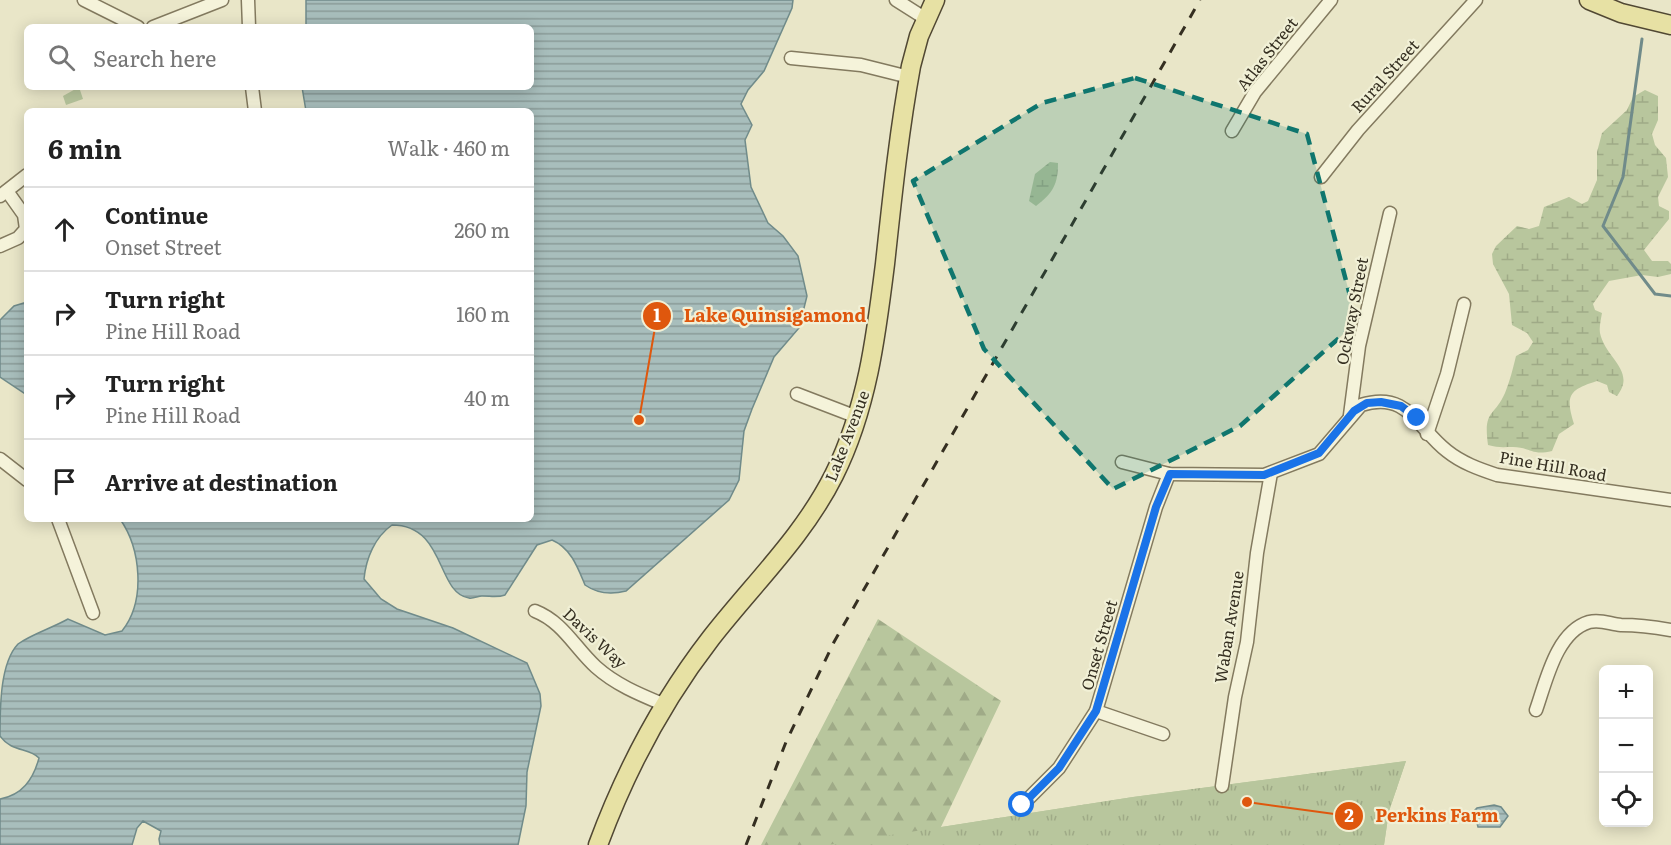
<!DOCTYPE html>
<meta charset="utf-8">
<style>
:root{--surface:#fff;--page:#f6f6f6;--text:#222;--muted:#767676;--line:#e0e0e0}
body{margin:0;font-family:Literata,serif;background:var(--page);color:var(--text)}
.controls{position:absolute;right:18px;bottom:18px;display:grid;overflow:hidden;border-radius:9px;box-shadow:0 3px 15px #0003}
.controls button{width:54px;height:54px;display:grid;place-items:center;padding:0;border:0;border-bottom:2px solid var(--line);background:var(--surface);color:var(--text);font:30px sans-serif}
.stop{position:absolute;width:18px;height:18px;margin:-14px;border:4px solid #1a73e8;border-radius:50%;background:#fff}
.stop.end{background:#1a73e8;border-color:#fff;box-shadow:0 2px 6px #0008}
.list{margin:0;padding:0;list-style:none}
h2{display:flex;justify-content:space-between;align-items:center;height:78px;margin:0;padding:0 24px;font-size:26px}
h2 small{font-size:20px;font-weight:400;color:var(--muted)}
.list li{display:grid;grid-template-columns:39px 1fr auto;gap:18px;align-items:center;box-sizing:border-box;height:84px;padding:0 24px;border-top:2px solid var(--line)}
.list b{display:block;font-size:22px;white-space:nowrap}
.list p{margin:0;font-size:20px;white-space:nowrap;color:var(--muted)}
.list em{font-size:20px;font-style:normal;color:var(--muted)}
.icon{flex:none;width:33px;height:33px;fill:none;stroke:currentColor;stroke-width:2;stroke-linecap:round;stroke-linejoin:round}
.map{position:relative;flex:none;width:1671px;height:845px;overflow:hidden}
.search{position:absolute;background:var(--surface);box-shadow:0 3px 15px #0003;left:24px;top:24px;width:510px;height:66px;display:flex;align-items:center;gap:15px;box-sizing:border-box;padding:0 21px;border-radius:9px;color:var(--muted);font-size:22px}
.panel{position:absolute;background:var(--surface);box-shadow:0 3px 15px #0003;left:24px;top:108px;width:510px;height:414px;border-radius:9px}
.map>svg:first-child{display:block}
.forest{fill:url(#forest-firs)}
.wetland{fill:url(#wetland-marsh)}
.park{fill:url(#park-tufts)}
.pitch{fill:#b8c69d}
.water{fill:url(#water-rules);stroke:#708b8a;stroke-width:1.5}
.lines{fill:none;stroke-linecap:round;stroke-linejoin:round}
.stream{stroke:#708b8a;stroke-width:3}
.minor-casing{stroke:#837a5f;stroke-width:15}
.primary-casing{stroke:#514833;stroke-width:21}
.minor{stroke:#f5f3da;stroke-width:12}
.primary{stroke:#e7e1a4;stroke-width:18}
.rail{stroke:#352f21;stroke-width:3;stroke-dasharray:10 10;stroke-linecap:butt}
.route{stroke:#1a73e8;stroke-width:8}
.marked{fill:#0f766e;fill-opacity:0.2;stroke:#0f766e;stroke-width:4.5;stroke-dasharray:12 8;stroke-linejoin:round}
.labels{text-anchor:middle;stroke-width:4.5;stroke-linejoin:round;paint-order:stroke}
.street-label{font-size:16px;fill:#352f21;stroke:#f1f0d6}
.leader{fill:none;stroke:#df570d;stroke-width:2}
.callout-dot{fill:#df570d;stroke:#f1f0d6;stroke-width:2}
.mark-label{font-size:18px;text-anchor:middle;font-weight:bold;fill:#fff}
.callout-label{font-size:18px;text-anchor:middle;font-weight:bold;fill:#df570d;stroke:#f1f0d6;stroke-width:4.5;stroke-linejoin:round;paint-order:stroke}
</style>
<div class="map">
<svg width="1671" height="845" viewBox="0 0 1671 845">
<defs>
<pattern id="forest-firs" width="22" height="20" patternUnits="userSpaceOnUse" patternTransform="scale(1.5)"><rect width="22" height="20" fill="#b8c69d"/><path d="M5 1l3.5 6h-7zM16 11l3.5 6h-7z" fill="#9faa87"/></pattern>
<pattern id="wetland-marsh" width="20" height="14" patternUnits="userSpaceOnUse" patternTransform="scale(1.5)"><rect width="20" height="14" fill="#b8c69d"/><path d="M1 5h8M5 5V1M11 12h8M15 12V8" fill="none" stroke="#9faa87"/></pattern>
<pattern id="park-tufts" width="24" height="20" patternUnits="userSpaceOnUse" patternTransform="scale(1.5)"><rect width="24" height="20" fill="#b8c69d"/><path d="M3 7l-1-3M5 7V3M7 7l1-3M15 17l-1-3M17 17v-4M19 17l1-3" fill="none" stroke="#9faa87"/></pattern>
<pattern id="water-rules" width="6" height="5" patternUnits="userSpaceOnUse" patternTransform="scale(1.5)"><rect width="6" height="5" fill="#a8bebc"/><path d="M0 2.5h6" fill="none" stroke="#8a9b98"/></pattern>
</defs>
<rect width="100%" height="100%" fill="#e9e6c8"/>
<polygon class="forest" points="878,619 1001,701 941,827 1133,797 1406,761 1389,811 1384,845 761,845"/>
<g class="wetland">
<path d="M1645,90L1658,96V120L1652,134L1655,145L1666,158L1668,177L1658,197L1659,206L1669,211V219L1644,250L1652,261H1668L1671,264V274L1658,277L1642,275L1609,281L1593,304L1595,310L1602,313C1601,319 1599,327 1600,333C1605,358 1637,371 1617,396L1609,392L1607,385L1597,381C1569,390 1565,395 1574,424L1559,434L1552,451C1531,456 1530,447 1513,447C1504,447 1498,448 1488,445C1483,409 1494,418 1505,393C1510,381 1513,368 1516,356L1528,350L1533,342L1527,333L1512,325L1509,294L1493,264L1492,254L1496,246L1517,226L1529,229L1539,226L1544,207L1569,197L1582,204L1588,201L1597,180V152L1602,133L1627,110L1633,97Z"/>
<path d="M1050,162L1058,163C1058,184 1053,193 1036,206L1029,201L1035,174Z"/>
</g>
<polygon class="park" points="1406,761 1389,811 1384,845 827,845 1133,797"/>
<polygon class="pitch" points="79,87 83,99 66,105 63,96"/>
<g class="water">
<path d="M306,0H793L792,8L764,71L748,90L741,104L752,125L745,140L751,187L768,223L783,236L798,256L807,296L799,328L774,357L752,409L744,431L739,480L729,500L626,591C611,595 598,594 585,585C578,568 571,548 552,540L537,545L505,595C497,598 491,596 482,596C478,596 473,599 469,598C436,593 446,525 392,525C375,537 366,558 364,579L381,599L397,609L453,628L527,663L540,694L541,706L527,772L526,806L518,845H160L159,839L161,831L143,821L137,828L132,845H0V799C22,795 33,780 39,758C29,747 12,753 0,736C0,707 0,663 18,644C32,634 52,628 68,619L105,635L122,631C146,601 141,549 120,519H531V111H306L302,87H531V27H306Z"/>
<polygon points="27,302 27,395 0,377 0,320 14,306"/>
<polygon points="1494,805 1501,807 1508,816 1500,827 1478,827 1474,811 1477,808"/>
</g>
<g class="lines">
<polyline class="stream" points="1642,39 1623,177 1603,226 1655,294 1671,296"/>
<defs>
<g id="minor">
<polyline points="84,0 138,27"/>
<polyline points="248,0 249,27"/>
<polyline points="896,0 926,19"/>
<polyline points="153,27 222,0"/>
<polyline points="791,58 861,65 909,77"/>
<polyline points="252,87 255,111"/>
<polyline points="1232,131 1255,92 1331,0"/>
<polyline points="1321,177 1358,130 1476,0"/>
<polyline points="0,196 27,175"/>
<polyline points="0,246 18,238 26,229 24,215 7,191"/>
<polyline points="797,394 857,417"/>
<polyline points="1350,415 1359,346 1390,213"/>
<polyline points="1427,434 1447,374 1464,304"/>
<polyline points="0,459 27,480"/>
<path d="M1122,462L1169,474L1264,475L1319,454L1361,405C1408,390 1417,428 1447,451C1462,463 1479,469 1497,475L1671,500"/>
<polyline points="58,519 93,613"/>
<path d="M535,611C563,622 575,648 596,667C616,685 641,695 665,705"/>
<path d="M1536,710C1546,682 1556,632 1589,622C1601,619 1610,624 1621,625C1638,625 1654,627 1671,630"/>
<polyline points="1096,711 1163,734"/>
<polyline points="1222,786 1235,697 1247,642 1257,553 1271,473"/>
<polyline points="1022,805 1059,768 1096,711 1156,507 1169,474"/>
</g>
<g id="primary">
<polyline points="1589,0 1621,13 1671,25"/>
<path d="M598,845C625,772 663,700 711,638C753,584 803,537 834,475C867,409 876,337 885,264C892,199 899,131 911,66L919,36L935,0"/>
</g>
</defs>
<use href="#minor" class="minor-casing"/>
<use href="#primary" class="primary-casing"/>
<use href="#minor" class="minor"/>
<use href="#primary" class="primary"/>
<polyline class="rail" points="746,845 786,742 834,642 1200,0"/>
</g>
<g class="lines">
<polyline class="route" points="1022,805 1059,768 1096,711 1156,507 1170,474 1264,475 1319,453 1354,411 1367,403 1381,402 1401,406 1417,418"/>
</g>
<path class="marked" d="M1135,78L1307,134L1357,322L1240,426L1113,489L984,349L913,181L1042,103Z"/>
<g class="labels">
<g class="street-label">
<text transform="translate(1267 54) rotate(-52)" y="6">Atlas Street</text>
<text transform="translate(1385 76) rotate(-48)" y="6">Rural Street</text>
<text transform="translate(1352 311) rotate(-79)" y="6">Ockway Street</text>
<text transform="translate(847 436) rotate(-69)" y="6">Lake Avenue</text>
<text transform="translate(1553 466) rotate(10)" y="6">Pine Hill Road</text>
<text transform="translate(1229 627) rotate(-81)" y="6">Waban Avenue</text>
<text transform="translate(595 638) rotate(43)" y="6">Davis Way</text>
<text transform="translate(1099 645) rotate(-74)" y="6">Onset Street</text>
</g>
</g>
<path class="leader" d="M639 420L657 316M1247 802L1349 816"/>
<g class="callout-dot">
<circle cx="639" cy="420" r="6"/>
<circle cx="1247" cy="802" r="6"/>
<circle cx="657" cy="316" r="15"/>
<circle cx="1349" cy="816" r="15"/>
</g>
<g class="mark-label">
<text x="657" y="322">1</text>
<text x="1349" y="822">2</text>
</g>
<g class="callout-label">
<text x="775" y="322">Lake Quinsigamond</text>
<text x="1437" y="822">Perkins Farm</text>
</g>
</svg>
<div class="controls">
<button>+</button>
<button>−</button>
<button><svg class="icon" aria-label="locate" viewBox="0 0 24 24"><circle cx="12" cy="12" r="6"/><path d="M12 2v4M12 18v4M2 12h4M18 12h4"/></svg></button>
</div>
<div class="stop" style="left:1022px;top:805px"></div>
<div class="stop end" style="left:1417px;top:418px"></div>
<div class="search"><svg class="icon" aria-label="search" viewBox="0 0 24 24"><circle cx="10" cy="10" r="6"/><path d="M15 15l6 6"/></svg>Search here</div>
<section class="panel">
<h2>6 min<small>Walk · 460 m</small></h2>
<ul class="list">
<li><svg class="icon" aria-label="ahead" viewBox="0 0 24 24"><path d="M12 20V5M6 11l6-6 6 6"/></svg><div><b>Continue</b><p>Onset Street</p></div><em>260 m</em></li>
<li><svg class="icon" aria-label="right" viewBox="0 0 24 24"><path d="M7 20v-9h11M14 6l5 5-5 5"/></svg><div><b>Turn right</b><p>Pine Hill Road</p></div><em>160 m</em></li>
<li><svg class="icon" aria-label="right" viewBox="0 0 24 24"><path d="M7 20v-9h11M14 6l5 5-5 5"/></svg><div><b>Turn right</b><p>Pine Hill Road</p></div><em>40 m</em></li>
<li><svg class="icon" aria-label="arrive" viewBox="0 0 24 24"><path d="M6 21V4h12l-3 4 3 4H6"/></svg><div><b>Arrive at destination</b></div></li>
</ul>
</section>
</div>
